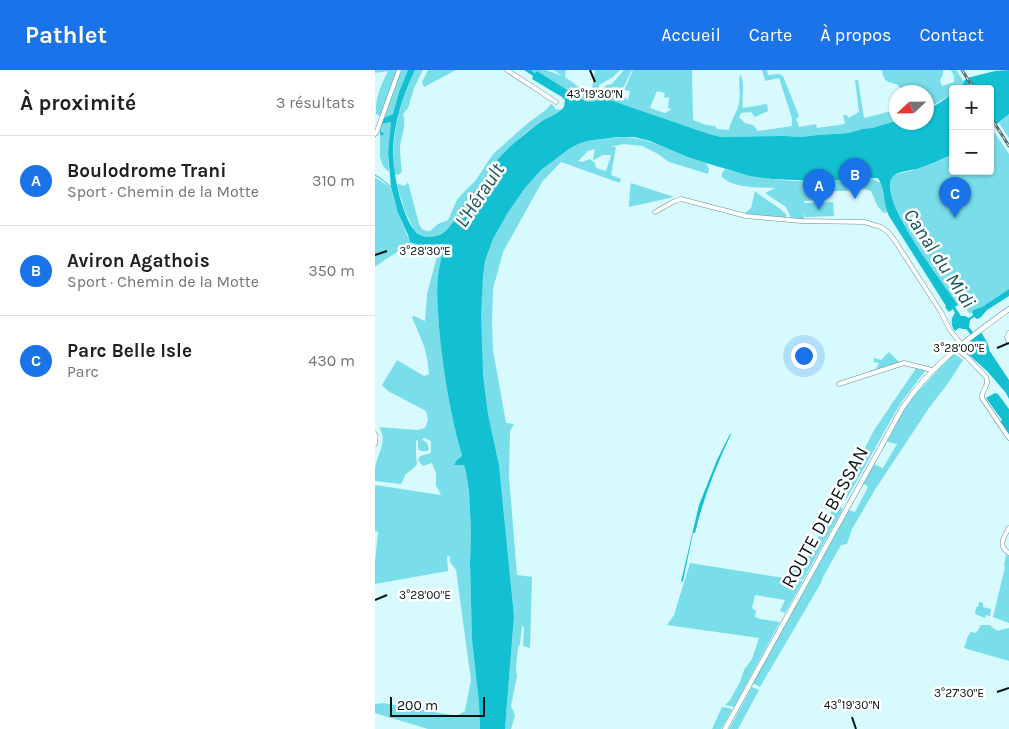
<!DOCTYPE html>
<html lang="fr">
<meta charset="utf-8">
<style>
:root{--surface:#fff;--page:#f2f2f2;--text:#202124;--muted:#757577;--line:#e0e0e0;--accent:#1a73e8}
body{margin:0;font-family:Karla,sans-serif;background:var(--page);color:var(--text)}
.controls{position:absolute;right:15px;top:15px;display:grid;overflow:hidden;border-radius:5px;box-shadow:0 1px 4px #0004}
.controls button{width:45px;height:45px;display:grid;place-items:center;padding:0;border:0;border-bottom:1px solid var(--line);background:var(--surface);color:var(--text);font:25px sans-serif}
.compass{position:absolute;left:514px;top:15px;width:45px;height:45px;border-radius:50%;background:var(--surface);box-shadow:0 1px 4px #0004;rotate:248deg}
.scale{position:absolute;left:15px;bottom:12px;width:95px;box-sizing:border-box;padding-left:5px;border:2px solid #041315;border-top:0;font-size:14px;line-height:18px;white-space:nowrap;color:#041315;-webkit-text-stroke:4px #fff;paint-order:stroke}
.you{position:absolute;left:428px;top:285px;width:18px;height:18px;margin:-12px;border:4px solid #fff;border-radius:50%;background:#1a73e8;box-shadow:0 0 0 8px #1a73e833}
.badge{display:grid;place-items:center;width:32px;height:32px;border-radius:50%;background:var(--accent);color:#fff;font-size:16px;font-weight:700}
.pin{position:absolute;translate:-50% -41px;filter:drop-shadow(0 1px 2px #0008)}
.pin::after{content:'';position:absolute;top:26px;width:18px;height:15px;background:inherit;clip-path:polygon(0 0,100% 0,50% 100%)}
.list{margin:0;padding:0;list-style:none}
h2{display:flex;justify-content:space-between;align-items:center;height:65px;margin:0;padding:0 20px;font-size:21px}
h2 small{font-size:16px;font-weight:400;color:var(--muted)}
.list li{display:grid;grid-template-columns:32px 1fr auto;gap:15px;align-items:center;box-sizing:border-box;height:90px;padding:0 20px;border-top:1px solid var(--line)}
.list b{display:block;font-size:19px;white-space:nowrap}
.list p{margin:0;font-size:16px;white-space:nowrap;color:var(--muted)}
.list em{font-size:16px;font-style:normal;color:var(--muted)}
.map{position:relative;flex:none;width:634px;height:659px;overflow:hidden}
header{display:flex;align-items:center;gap:30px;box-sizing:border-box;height:70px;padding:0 25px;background:var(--accent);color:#fff}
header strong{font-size:24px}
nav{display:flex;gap:28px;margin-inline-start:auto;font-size:18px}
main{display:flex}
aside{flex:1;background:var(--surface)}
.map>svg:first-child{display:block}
.green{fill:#79ddea;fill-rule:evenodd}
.water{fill:#12c0d1}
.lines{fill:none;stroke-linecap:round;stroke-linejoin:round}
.stream{stroke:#12c0d1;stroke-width:1}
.minor-casing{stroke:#679095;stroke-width:5}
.major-casing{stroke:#679095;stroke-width:5.5}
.minor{stroke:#fff;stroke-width:4}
.major{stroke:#fff;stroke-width:4.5}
.rail-casing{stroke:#586f72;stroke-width:3}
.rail{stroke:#fff;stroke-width:1;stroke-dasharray:4;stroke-linecap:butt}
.ticks{fill:none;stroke:#041315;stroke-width:2}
.labels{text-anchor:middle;stroke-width:5;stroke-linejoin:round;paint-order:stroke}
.street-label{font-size:19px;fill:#041315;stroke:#fff}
.water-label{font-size:20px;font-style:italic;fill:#16545b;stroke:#fff}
.ticks-label{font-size:12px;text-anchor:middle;fill:#041315;stroke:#fff;stroke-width:5;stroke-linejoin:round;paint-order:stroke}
</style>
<header>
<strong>Pathlet</strong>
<nav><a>Accueil</a><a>Carte</a><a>À propos</a><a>Contact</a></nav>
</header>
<main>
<aside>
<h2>À proximité<small>3 résultats</small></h2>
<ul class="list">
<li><span class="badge">A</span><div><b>Boulodrome Trani</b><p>Sport · Chemin de la Motte</p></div><em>310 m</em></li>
<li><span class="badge">B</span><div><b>Aviron Agathois</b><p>Sport · Chemin de la Motte</p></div><em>350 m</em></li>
<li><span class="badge">C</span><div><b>Parc Belle Isle</b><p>Parc</p></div><em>430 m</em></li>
</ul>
</aside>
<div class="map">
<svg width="634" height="659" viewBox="0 0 634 659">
<rect width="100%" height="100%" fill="#d7faff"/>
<g class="green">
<path d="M0,0H22L6,46L1,44C0,28 6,15 13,1L0,3Z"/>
<polygon points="26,0 33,0 24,22 18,44 7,49"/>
<path d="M40,0H48L39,18L33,38L28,44C32,56 26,66 25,77C25,86 26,94 27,102L23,105L18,104C17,66 23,35 40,0Z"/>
<polygon points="53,0 81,0 49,17 47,12"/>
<path d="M155,0H171L187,6L179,0H191L190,7C199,13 209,22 218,26L219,20L217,19L220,0H245L238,7L224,15V23H227L231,15L237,14L249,0H257L246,22L248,26L253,30L255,21L249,20L258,0H317L318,50L331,55L340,56L342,59L354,60C356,49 362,43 364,33C366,23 363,13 365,4C371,15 366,25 368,38L392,34L393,41L380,47L376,42L366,43L364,47L370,53L378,55L383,61L417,56V48L404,8L390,11L387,0H392L393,5L404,4L408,6L424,46L421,49L424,57L441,54L442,58L470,54L468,45H472L473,48L484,42L480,10H483L489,48L521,40V51L497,58L487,59L474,63L443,65L426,67L410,66L346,67L334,64L235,30L217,32L210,31L162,1L161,3ZM282,21L290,23L289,28L294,27L293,38L297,39L290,43L275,38Z"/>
<path d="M507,0H568V5L565,10L567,16L579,12V6L576,0H581L589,12L587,18L578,19L577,24L552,39V22H527L523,15C512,11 509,13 507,0Z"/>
<polygon points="176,34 179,36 180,39 187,40 170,49 150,63 130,82 102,119 91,131 75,158 63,165 57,167 51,167 45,165 39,160 29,139 22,115 24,114 30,116 33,112 44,154 47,159 52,161 55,161 63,154 73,150 82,130 87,124 101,110 118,84 153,53 172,39"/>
<polygon points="634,44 634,68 624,53"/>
<polygon points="16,52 13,83 14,102 8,96 5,87 5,63 6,66 7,54"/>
<path d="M615,56L634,84V219L607,237L598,240L595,244L589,236L583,235L580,231C567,213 502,127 517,108C521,103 526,103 531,102C547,98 563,92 578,84V101H615Z"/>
<path d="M247,67C277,68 303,84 331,93L334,99L333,104L294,92L283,84L267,76L249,74L235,77H241L236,105L246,109L245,113L186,92L167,112L128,182L118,219L117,253L118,280L131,353L139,354L135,361L134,406L142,505L157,507L155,578L148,576L149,558L147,556L145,574L143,578L141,598L142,606L136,636L140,645L136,659H130L139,546L124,395L113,344L108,304L106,285V227L110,191L118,169L132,144L150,118L166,100L194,79L203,74L212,71ZM220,79L218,89L219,90L228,85H236L231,101L221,98L220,93L215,89L207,92L203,91L213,81Z"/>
<path d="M350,99C365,103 381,107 396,109C424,113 452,110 480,109V111L498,109L506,113L512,142L509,143L503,137L496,121L490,119L472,121H444L448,130L429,131V133L458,132L459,146L430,147L429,143V150H417L411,137L390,123L400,118C383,117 360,119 347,107V103Z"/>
<path d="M0,107L16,118L23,143L35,172L45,175L68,174L69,176C67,186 64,196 63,206C61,222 63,239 64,255C68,300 75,344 87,387L81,391L79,395H89L91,402L94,421L96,463L95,493L97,570L104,633L105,659H53L0,643V634L8,633L82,646L90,641L96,610L81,500L75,492V486L72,487L73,501L0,514V491L3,462L0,461V415L66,425L61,415V404L57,393L48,396L43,390L45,386L56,383V371L49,368L47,369L52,373L54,379L52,381H45L43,379V370L41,371V386L42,394C39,399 35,400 31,404C29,407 28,411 26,414L0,411C0,407 0,402 0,398C3,383 13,371 4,357L42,360L50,358L53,350L51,341L13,321L7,315L22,290L49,306L54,304L52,288L49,276L37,247L39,246L50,251L52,224L62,186L56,181L33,176L11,189L0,197Z"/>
<polygon points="256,113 299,127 254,137 255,119"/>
<path d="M380,121C389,129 402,135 411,144V149L383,146L370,143L376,138Z"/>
<polygon points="514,282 525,293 495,303 494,301 501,299 504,293 499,292 499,288 506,290"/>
<polygon points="579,283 588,290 574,312 554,338 501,418 477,459 472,474 466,475 448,507 446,513 385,617 378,613 474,440 480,442 493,417 488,413 499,394 508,398 522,374 512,372 523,349 537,328"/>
<path d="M542,297L550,301C540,315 528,328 520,343C503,371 489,400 472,428L467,425L498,362L518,332Z"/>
<polygon points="461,433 468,439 428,510 422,508 419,501 413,499 418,497 426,499"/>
<polygon points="631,485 634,486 634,553 618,547 630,497 629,496"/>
<polygon points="315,493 428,511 410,543 405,541 410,530 380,525 377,538 381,541 380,547 385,549 405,552 359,637 350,635 355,630 365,612 369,600 377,589 384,568 292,555 299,545"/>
<polygon points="604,532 608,533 608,537 616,539 615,546 611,545 610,548 600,544 601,537 603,537"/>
<polygon points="606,555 615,555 618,558 623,561 629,559 634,558 634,591 589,578 593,566 596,562 601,563"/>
<polygon points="377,617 384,620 363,659 354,659"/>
<polygon points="347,637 354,638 357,640 346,659 337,659"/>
</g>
<g class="water">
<path d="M33,0H40C28,25 19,52 18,80C17,99 27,150 42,163C48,168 56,168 64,165C78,159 83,142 91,130C94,126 98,123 102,119C109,112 113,102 119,94C133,77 149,64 167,51C175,46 183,44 189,37L190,30L187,27L157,9L158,6L149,0H156L160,3L162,1L210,31C218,33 226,29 235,30L334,64L346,67L410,66L426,67L443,65L474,63L487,59L497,58L521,51L522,52H552V39C561,36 571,29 578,22V84C566,90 554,95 542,99C536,100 529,101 523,103C521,104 518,106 517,108C502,129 570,216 583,235L580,237L586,246H590L594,248L598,245L597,242L598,240L607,237L634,219V226L612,240L605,248L602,249L599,247L595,250L594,257L601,266L606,262L613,274L614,280L634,310V329L631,323L612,301L593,284L587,282L585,279L599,268L591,259H588L584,258L580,261C575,255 576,248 580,243L578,239L574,242L570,237L571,236L514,146C508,134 510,118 503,108L441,111L397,109L375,106L331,93L313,87L275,71L259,67H243L212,71L203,74L194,79L166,100L150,118L132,144L118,169L110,191L108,207L106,246L108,304L113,344L124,395L139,546L130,659H105L104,633L97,570L95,493L96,463L94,421L91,402L89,395H79L81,391L87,386C75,344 68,300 64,257C63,240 61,223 63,206C64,196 67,186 69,176L68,174L45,175L35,172L33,165L23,143L16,117L13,83L16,52L7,54L6,61L9,64L8,65L6,66L5,63L6,52L8,51L7,49L18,44L24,22Z"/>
<polygon points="634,0 634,44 622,54 617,54 615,55 615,19 583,19 587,18 589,11 592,8 620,1"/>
<polygon points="620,323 623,324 634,339 634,365 625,352 627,350 611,328"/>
<path d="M355,364H356C341,396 328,429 320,463H318L308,511L306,512L324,435L342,390Z"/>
</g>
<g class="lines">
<polyline class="stream" points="0,105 5,108 16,117"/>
<defs>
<g id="minor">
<polyline points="132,0 181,32"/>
<polyline points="0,64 2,61 24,0"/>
<polyline points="280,142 300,131 306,129 371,146 426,151 489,152 506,157 513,162 520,171 566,242 575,260 586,274"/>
<polyline points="634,263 632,267 634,272"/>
<path d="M581,278L592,287L611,307C615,316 606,320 607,328L634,368"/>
<polyline points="464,314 529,293 557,300"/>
<polyline points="0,364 0,374"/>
<path d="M634,458C629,467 622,476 634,483"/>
</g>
<path id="major" d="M350,659L528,337C556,295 594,268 634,239"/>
</defs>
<use href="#minor" class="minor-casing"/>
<use href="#major" class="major-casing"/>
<use href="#minor" class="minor"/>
<use href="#major" class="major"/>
<defs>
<g id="rail">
<polyline points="587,0 599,19"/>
<polyline points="615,46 634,76"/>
</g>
</defs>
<use href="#rail" class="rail-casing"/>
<use href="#rail" class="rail"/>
</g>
<path class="ticks" d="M215,0L220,12M0,185L12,181M622,278L634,273M0,530L12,525M622,622L634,618M477,647L481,659"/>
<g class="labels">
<g class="street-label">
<text transform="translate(449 447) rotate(-61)" y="7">ROUTE DE BESSAN</text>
</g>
<g class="water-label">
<text transform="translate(104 125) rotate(-56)" y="7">L'Hérault</text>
<text transform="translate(565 188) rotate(57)" y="7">Canal du Midi</text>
</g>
</g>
<g class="ticks-label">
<text x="220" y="28">43°19'30"N</text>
<text x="50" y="185">3°28'30"E</text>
<text x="584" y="282">3°28'00"E</text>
<text x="50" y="529">3°28'00"E</text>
<text x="584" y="627">3°27'30"E</text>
<text x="477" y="639">43°19'30"N</text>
</g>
</svg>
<div class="controls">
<button>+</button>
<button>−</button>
</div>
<svg class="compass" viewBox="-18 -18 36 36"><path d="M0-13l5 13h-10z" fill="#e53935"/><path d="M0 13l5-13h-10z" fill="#757577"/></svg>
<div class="scale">200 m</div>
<div class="you"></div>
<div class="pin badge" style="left:444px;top:140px">A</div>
<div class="pin badge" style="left:480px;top:129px">B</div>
<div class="pin badge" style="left:580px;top:148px">C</div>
</div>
</main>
